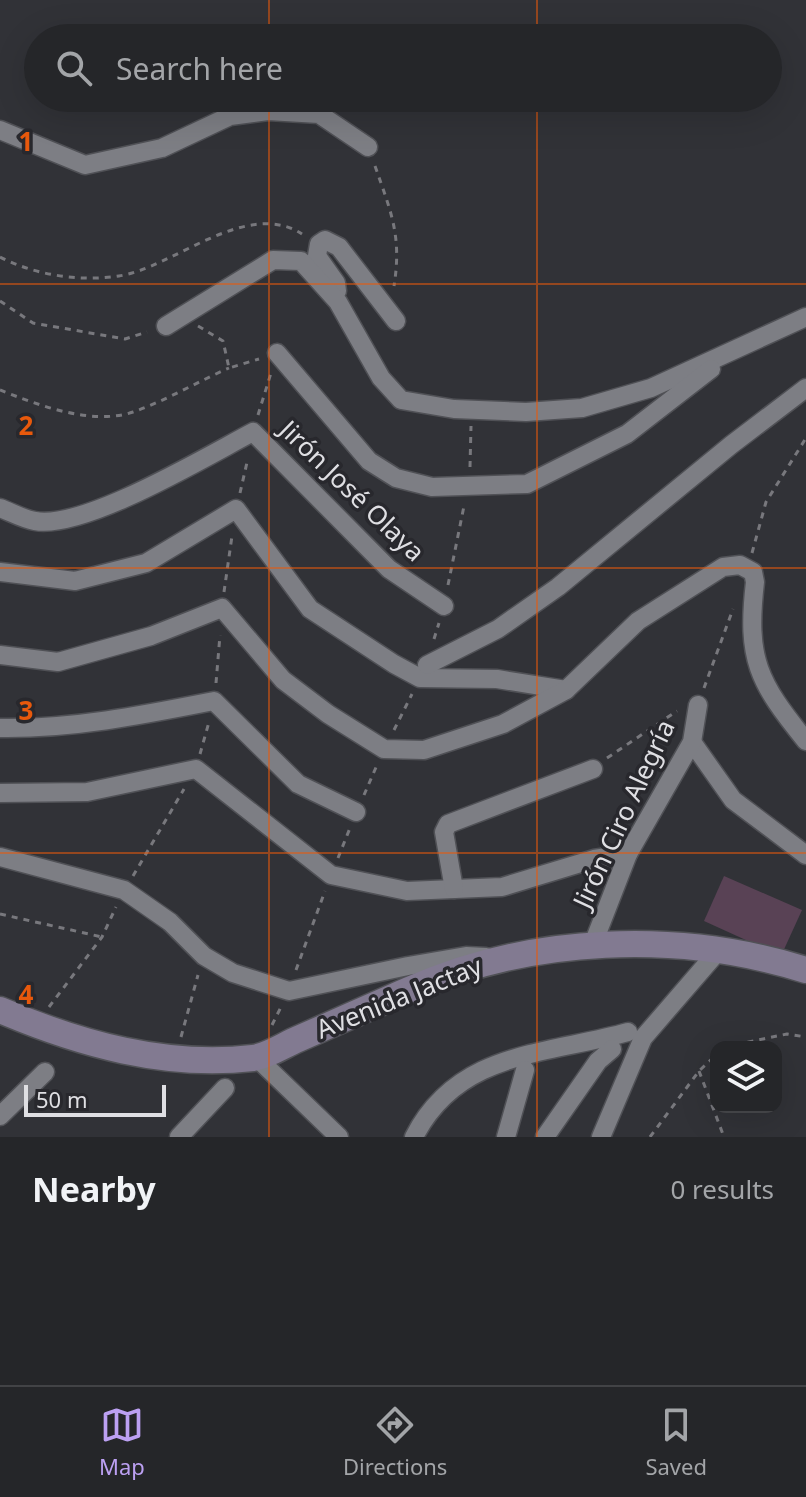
<!DOCTYPE html>
<meta charset="utf-8">
<style>
:root{--surface:#252629;--page:#313235;--text:#f1f3f6;--muted:#a3a5a8;--line:#424346;--accent:#bca0f2}
body{margin:0;font-family:"Noto Sans",sans-serif;background:var(--page);color:var(--text)}
.controls{position:absolute;right:24px;bottom:24px;display:grid;overflow:hidden;border-radius:16px;box-shadow:0 8px 32px #0002}
.controls button{width:72px;height:72px;display:grid;place-items:center;padding:0;border:0;border-bottom:2px solid var(--line);background:var(--surface);color:var(--text);font:40px sans-serif}
.scale{position:absolute;left:24px;bottom:20px;width:142px;box-sizing:border-box;padding-left:8px;border:4px solid #dfdfe3;border-top:0;font-size:22px;line-height:28px;white-space:nowrap;color:#dfdfe3;-webkit-text-stroke:6px #28282d;paint-order:stroke}
.list{margin:0;padding:0;list-style:none}
h2{display:flex;justify-content:space-between;align-items:center;height:104px;margin:0;padding:0 32px;font-size:34px}
h2 small{font-size:26px;font-weight:400;color:var(--muted)}
.icon{flex:none;width:44px;height:44px;fill:none;stroke:currentColor;stroke-width:2;stroke-linecap:round;stroke-linejoin:round}
.map{position:relative;flex:none;width:806px;height:1137px;overflow:hidden}
.search{position:absolute;background:var(--surface);box-shadow:0 8px 32px #0002;left:24px;right:24px;top:24px;height:88px;display:flex;align-items:center;gap:20px;box-sizing:border-box;padding:0 28px;border-radius:44px;color:var(--muted);font-size:30px}
.sheet{height:248px;background:var(--surface)}
nav{display:flex;justify-content:space-around;align-items:center;box-sizing:border-box;height:112px;border-top:2px solid var(--line);background:var(--surface);font-size:22px;color:var(--muted)}
nav a{display:grid;justify-items:center;gap:4px}
nav .on{color:var(--accent)}
.map>svg:first-child{display:block}
.pitch{fill:#594255}
.lines{fill:none;stroke-linecap:round;stroke-linejoin:round}
.street-casing{stroke:#505156;stroke-width:21}
.secondary-casing{stroke:#505156;stroke-width:29}
.path{stroke:#78787d;stroke-width:3;stroke-dasharray:6 6;stroke-linecap:butt}
.street{stroke:#7d7e84;stroke-width:18}
.secondary{stroke:#827a91;stroke-width:26}
.grid{fill:none;stroke:#e8590c;stroke-width:2;stroke-opacity:0.55}
.labels{text-anchor:middle;stroke-width:7;stroke-linejoin:round;paint-order:stroke}
.street-label{font-size:26px;fill:#dfdfe3;stroke:#28282d}
.grid-label{font-size:26px;text-anchor:middle;font-weight:bold;fill:#e8590c;stroke:#28282d;stroke-width:7;stroke-linejoin:round;paint-order:stroke}
</style>
<div class="map">
<svg width="806" height="1137" viewBox="0 0 806 1137">
<rect width="100%" height="100%" fill="#313237"/>
<polygon class="pitch" points="724,876 802,910 781,956 704,921"/>
<g class="lines">
<defs>
<g id="street">
<polyline points="0,130 85,165 162,148 230,116 268,111 319,114 368,147"/>
<polyline points="337,291 336,283 317,256 319,244 325,240 339,247 396,321"/>
<polyline points="166,326 273,260 301,261 338,302 381,378 401,400 454,409 526,412 582,408 651,388 806,317"/>
<polyline points="277,353 369,461 396,478 432,487 527,484 627,434 711,369"/>
<path d="M0,508C11,512 23,519 35,521C84,530 207,456 253,432L389,569L444,606"/>
<polyline points="0,572 75,581 146,563 236,509 310,609 394,664 420,678 497,679 566,690"/>
<path d="M0,655L58,662L151,636L222,608L283,680L328,714L384,749L424,750L503,724L566,690L638,621L723,567L740,565L753,572L755,582C746,659 758,682 806,741"/>
<polyline points="427,665 498,629 558,587 731,445 806,388"/>
<path d="M0,728C73,729 143,715 214,701L298,784L356,812"/>
<polyline points="692,742 733,800 806,855"/>
<polyline points="0,793 87,792 196,769 331,875 407,891 502,887 594,859 628,854"/>
<polyline points="0,857 124,890 170,922 204,956 233,973 289,991 408,966 466,956 486,957"/>
<polyline points="454,889 444,832 448,824 593,769"/>
<polyline points="593,944 628,854 692,742 698,705"/>
<polyline points="257,1058 339,1137"/>
<polyline points="0,1116 45,1072"/>
<polyline points="179,1137 225,1088"/>
<path d="M414,1137C458,1051 545,1055 628,1032"/>
<polyline points="506,1137 525,1070"/>
<polyline points="545,1137 598,1061 612,1049"/>
<polyline points="601,1137 643,1038 719,950"/>
</g>
<path id="secondary" d="M0,1010C80,1044 165,1068 253,1058C268,1056 284,1045 298,1039C335,1023 372,1006 409,990C530,936 679,930 806,970"/>
</defs>
<use href="#street" class="street-casing"/>
<use href="#secondary" class="secondary-casing"/>
<g class="path">
<path d="M375,166C391,212 402,236 394,286"/>
<path d="M0,257C35,275 79,282 119,276C173,268 246,198 302,234"/>
<polyline points="0,301 33,323 125,339 147,332"/>
<polyline points="198,326 223,341 229,368 259,359"/>
<path d="M0,390C38,405 92,426 133,412C165,401 197,382 229,368"/>
<polyline points="258,415 271,373"/>
<polyline points="470,467 471,426"/>
<polyline points="240,493 248,458"/>
<polyline points="752,553 766,502 806,438"/>
<polyline points="448,585 464,506"/>
<polyline points="224,592 232,536"/>
<polyline points="434,639 439,623"/>
<polyline points="216,683 220,635"/>
<polyline points="704,688 733,609"/>
<polyline points="394,730 412,694"/>
<polyline points="200,754 209,722"/>
<polyline points="607,758 677,711"/>
<polyline points="364,795 377,765"/>
<polyline points="338,858 350,828"/>
<polyline points="133,876 184,789"/>
<polyline points="0,914 102,937"/>
<polyline points="296,970 325,891"/>
<polyline points="49,1007 102,937 116,907"/>
<polyline points="272,1025 281,1007"/>
<polyline points="181,1037 198,975"/>
<polyline points="724,1047 787,1034 806,1037"/>
<polyline points="699,1071 724,1137"/>
<polyline points="650,1137 699,1071 716,1055"/>
</g>
<use href="#street" class="street"/>
<use href="#secondary" class="secondary"/>
</g>
<path class="grid" d="M269,0V38M537,0V38M269,98V1137M537,98V1137M0,284H806M0,568H806M0,853H806"/>
<g class="labels">
<g class="street-label">
<text transform="translate(352 491) rotate(44)" y="9">Jirón José Olaya</text>
<text transform="translate(624 814) rotate(-65)" y="9">Jirón Ciro Alegría</text>
<text transform="translate(399 998) rotate(-22)" y="9">Avenida Jactay</text>
</g>
</g>
<g class="grid-label">
<text x="26" y="151">1</text>
<text x="26" y="435">2</text>
<text x="26" y="720">3</text>
<text x="26" y="1004">4</text>
</g>
</svg>
<div class="controls">
<button><svg class="icon" aria-label="layers" viewBox="0 0 24 24"><path d="M12 4l9 5-9 5-9-5zM3 14l9 5 9-5"/></svg></button>
</div>
<div class="scale">50 m</div>
<div class="search"><svg class="icon" aria-label="search" viewBox="0 0 24 24"><circle cx="10" cy="10" r="6"/><path d="M15 15l6 6"/></svg>Search here</div>
</div>
<section class="sheet">
<h2>Nearby<small>0 results</small></h2>
<ul class="list">
</ul>
</section>
<nav>
<a class="on"><svg class="icon" aria-label="map" viewBox="0 0 24 24"><path d="M3 6l6-2 6 2 6-2v14l-6 2-6-2-6 2zM9 4v14M15 6v14"/></svg>Map</a>
<a><svg class="icon" aria-label="directions" viewBox="0 0 24 24"><path d="M12 3l9 9-9 9-9-9zM9 14v-3h6M13 9l2 2-2 2"/></svg>Directions</a>
<a><svg class="icon" aria-label="saved" viewBox="0 0 24 24"><path d="M7 4h10v16l-5-4-5 4z"/></svg>Saved</a>
</nav>
